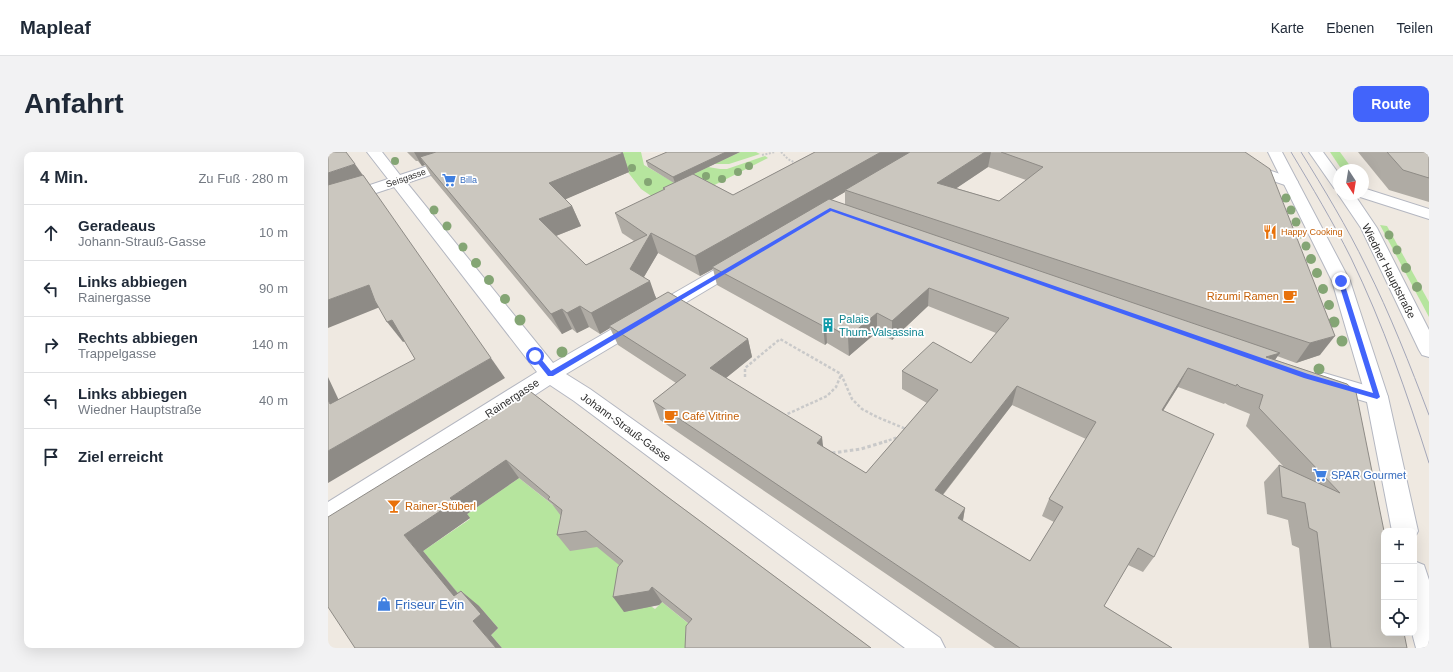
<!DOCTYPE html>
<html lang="de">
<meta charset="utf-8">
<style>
:root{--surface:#fff;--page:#f2f2f3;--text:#1f2937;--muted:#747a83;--line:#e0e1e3;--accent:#4264fb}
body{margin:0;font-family:Helvetica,sans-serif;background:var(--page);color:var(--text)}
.controls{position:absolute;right:12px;bottom:12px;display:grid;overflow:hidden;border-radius:8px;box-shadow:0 4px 16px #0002}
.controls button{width:36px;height:36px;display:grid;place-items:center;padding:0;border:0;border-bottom:1px solid var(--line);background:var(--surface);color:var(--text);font:20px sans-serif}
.compass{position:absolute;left:1005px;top:12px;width:36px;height:36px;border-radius:50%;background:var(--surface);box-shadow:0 4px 16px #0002;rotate:168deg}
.stop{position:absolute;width:12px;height:12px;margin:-9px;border:3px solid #4264fb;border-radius:50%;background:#fff}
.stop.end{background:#4264fb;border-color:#fff;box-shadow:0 1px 4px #0008}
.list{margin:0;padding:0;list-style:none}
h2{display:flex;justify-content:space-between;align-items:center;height:52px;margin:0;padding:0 16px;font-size:17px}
h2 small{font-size:13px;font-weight:400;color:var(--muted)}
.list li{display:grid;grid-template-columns:26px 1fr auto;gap:12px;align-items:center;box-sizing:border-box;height:56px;padding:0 16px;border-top:1px solid var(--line)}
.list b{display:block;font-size:15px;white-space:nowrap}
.list p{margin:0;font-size:13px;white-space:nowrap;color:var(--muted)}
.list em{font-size:13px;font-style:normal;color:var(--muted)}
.icon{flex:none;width:22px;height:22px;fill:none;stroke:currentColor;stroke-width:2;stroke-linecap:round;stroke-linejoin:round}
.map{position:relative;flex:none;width:1101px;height:496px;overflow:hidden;border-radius:8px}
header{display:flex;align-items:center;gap:24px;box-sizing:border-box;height:56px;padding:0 20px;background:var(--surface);border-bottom:1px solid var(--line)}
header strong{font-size:19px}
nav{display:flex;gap:22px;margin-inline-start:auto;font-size:14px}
.intro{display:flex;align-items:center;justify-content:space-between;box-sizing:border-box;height:96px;padding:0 24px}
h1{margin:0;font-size:28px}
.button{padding:10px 18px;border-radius:8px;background:var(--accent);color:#fff;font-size:14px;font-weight:700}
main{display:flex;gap:24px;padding:0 24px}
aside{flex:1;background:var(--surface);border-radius:8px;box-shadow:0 4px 16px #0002}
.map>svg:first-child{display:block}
.green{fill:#b6e59e}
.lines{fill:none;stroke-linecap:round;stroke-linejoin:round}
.minor-casing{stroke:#b4b7c1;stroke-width:2}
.secondary-casing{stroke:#b4b7c1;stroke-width:2}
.path-far2{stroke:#c9c9c9;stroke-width:2;stroke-dasharray:2 1.5;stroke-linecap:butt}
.path-far1{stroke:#c9c9c9;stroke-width:2.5;stroke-dasharray:3 2;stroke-linecap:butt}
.path{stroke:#c9c9c9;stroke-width:3;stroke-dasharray:3.5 2.5;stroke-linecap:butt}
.minor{fill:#fff;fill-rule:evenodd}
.secondary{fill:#fff;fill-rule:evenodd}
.tram{stroke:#a3a6b8;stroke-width:1}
.tree{fill:#84a574}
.wall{fill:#afaba4;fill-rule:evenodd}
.shaded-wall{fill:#8e8b86}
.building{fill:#cbc7bf;stroke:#8e8b86;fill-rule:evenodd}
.route{fill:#4264fb}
.labels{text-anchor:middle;stroke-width:3.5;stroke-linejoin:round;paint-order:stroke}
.far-street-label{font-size:9px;fill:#2e2e2e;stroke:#fff}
.far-shop-label{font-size:9px;fill:#366cbe;stroke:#fff;text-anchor:start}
.far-food-label{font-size:9px;fill:#c56008;stroke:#fff;text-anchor:start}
.street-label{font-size:11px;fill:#2e2e2e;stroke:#fff}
.food-label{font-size:11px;fill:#c56008;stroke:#fff;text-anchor:start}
.culture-label{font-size:11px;fill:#0d838f;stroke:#fff;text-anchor:start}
.shop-label{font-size:11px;fill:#366cbe;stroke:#fff;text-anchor:start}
.near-shop-label{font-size:13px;fill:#366cbe;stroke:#fff;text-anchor:start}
</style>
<header>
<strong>Mapleaf</strong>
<nav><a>Karte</a><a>Ebenen</a><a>Teilen</a></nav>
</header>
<div class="intro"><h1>Anfahrt</h1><a class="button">Route</a></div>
<main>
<aside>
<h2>4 Min.<small>Zu Fuß · 280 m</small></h2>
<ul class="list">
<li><svg class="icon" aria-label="ahead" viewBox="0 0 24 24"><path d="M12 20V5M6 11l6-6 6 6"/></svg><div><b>Geradeaus</b><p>Johann-Strauß-Gasse</p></div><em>10 m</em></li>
<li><svg class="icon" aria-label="left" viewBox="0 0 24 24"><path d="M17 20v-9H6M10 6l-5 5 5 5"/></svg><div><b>Links abbiegen</b><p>Rainergasse</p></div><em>90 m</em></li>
<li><svg class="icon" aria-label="right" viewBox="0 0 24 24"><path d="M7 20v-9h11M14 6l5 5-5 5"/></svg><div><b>Rechts abbiegen</b><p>Trappelgasse</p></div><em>140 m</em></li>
<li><svg class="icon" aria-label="left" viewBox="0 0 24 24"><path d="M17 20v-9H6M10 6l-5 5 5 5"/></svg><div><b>Links abbiegen</b><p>Wiedner Hauptstraße</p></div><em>40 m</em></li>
<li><svg class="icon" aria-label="arrive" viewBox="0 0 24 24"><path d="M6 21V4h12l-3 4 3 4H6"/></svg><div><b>Ziel erreicht</b></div></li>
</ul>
</aside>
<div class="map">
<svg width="1101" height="496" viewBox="0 0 1101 496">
<rect width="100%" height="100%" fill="#efe9e1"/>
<g class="green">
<polygon points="273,0 313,0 316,13 347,31 380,15 392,17 399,17 437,4 440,6 341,56 313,37 299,19"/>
<polygon points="412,0 428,0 432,2 401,12 386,12"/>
<polygon points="1002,0 1012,0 1025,18 1014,18"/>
<polygon points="1052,73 1059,74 1101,150 1101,165"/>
<polygon points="191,326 235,361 267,392 306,425 321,453 327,457 334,450 372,481 368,496 174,496 163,483 170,476 151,454 144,459 95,399 142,367 139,362"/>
</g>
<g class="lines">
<defs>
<g id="minor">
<polygon points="39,0 54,0 72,23 142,0 163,0 161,3 79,31 225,211 407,106 413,105 419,106 422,110 419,114 238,222 262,237 612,486 617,496 577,496 246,249 222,233 9,372 0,375 0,350 209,220 66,35 0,57 0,47 60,27"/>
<polygon points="866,0 887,0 967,27 970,30 967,33 962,35 957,33 868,3"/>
<polygon points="1035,36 1101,57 1101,67 1029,44 1028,42 1035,42"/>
<polygon points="996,221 1057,239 1060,245 1057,251 1049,253 988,235 985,229 988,223"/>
</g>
<g id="secondary">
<polygon points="940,0 954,0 1022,129 1060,245 1090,379 1086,387 1086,379 1064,379 1038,245 1004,129"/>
<polygon points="981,0 995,0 1011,22 1011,38 1006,36"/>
<polygon points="1011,41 1026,42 1049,76 1101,178 1101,205 1094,203 1091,198 1033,76 1010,42"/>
<polygon points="1086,409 1096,413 1101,428 1101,496 1088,496 1084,481 1086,481"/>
</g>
</defs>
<use href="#minor" class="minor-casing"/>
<use href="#secondary" class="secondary-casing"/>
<g class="path-far2">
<polyline points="453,0 460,7 469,12"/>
<polyline points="434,3 447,0"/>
</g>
<g class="path-far1">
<polyline points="417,225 417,216 452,187 513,222 524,247 534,257 549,265 578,277"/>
<polyline points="455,264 499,244 508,235 513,223"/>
<polyline points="556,290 570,285"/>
</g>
<polyline class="path" points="504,301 533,297 559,289"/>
<use href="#minor" class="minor"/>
<use href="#secondary" class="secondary"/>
<g class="tram">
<path d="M963,0C984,35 1005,70 1023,106C1055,172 1079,241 1101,311"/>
<path d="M973,0C996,37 1019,75 1038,114C1062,162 1082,213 1101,263"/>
</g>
</g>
<g class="tree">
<circle cx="67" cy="9" r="4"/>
<circle cx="421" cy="14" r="4"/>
<circle cx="304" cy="16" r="4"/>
<circle cx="410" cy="20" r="4"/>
<circle cx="378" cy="24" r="4"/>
<circle cx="394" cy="27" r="4"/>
<circle cx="320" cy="30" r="4"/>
<circle cx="958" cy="46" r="4.5"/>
<circle cx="106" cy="58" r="4.5"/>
<circle cx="963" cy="58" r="4.5"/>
<circle cx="968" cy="70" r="4.5"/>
<circle cx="119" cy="74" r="4.5"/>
<circle cx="972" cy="82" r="4.5"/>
<circle cx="1061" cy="83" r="4.5"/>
<circle cx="978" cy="94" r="4.5"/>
<circle cx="135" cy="95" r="4.5"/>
<circle cx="1069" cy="98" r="4.5"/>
<circle cx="983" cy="107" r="5"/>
<circle cx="148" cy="111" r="5"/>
<circle cx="1078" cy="116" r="5"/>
<circle cx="989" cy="121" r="5"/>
<circle cx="161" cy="128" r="5"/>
<circle cx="1089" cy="135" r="5"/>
<circle cx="995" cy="137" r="5"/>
<circle cx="177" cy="147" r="5"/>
<circle cx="1001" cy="153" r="5"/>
<circle cx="192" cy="168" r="5.5"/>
<circle cx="1006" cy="170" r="5.5"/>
<circle cx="1014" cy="189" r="5.5"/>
<circle cx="234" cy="200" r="5.5"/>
<circle cx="991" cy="217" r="5.5"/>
</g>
<g class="wall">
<path d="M79,0H293L295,1L301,20L237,47L244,54L253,74L228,84L258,113L306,89L294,81L287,61L336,38L335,36L346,31L320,15L318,9L339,0H412L365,22L405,43L487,0H917L992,203L968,211L949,204L947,208L1019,232L1079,496H981L971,396L964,393L960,368L939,362L936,330L951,313L955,314L918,274L922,262L900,253L897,251L896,252L850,235L835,259L826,405L815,420L800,413L776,454L844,496H667L332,268L325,249L348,231L290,193L282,176L272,182L261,175L249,181L244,177L234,182L103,24L97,13L94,14L90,9H88ZM660,15L698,28L671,49L628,36ZM517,40V53L503,48ZM330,101L372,124L385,117L389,133L497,193L499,191L521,204L549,180L564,188L600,154L668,181L643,211L574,219V237L599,251L538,321L495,295L398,226L424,205L420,187L329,147L316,125ZM684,253L758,287L721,347L714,364L726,370L702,409L635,369L637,356L615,343Z"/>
<polygon points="1030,0 1101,0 1101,50 1061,38"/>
<polygon points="203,240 337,343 543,496 360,471 334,450 331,453 296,460 291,413 269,395 242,399 229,383 233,364 224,352 191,326 139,362 142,366 95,399 130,441 133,439 151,454 170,476 163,483 27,496"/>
</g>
<g class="shaded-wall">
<polygon points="86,0 137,0 92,5 97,13 94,14"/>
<polygon points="398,0 412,0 347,31 345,25"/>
<polygon points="553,0 586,0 517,38 517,40 386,116 384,115 385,117 372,124 367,104"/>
<polygon points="657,0 663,0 660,15 608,50 609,31"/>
<polygon points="295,1 301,20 229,51 221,31"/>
<polygon points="27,12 41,32 0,45 0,21"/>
<polygon points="244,54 253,74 220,87 211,67"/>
<polygon points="323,81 330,101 310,135 322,129 329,149 281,174 282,176 272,182 263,161 302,117"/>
<polygon points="41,133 57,153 0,176 0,148"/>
<polygon points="601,136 600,154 564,188 564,169"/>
<polygon points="252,154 261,175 249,181 239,161"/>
<polygon points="234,157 244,177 234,182 223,162"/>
<polygon points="549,161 549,180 521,204 520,185"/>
<polygon points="64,168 80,188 75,190 59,170"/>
<polygon points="498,172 499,191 497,193 495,174"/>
<polygon points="1007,184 992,203 968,211 982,191"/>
<polygon points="420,187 424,205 388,234 382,216"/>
<polygon points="952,201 939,219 938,205"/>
<polygon points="163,206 177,226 0,331 0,299"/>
<polygon points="860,216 850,235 824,276 834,258"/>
<polygon points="0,225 22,272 2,252 0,248"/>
<polygon points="689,234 684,253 605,355 607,338"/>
<polygon points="494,285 496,302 489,291"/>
<polygon points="178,308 191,326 139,362 142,366 95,399 144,459 126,444 76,383 122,346"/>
<polygon points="637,356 634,373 630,366"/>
<polygon points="324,435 334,450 331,453 296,460 285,445"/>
<polygon points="133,439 151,454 170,476 163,483 174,496 168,496 145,469"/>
</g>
<g class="building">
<polygon points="0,0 18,0 27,12 0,21"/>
<polygon points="108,0 293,0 295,1 221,31 244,54 211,67 258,113 319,83 287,61 337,37 335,36 365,22 405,43 487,0 553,0 367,104 323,81 302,117 322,129 263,161 252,154 239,161 234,157 223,162 92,5"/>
<polygon points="339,0 398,0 345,25 318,9"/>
<polygon points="582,0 657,0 609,31 671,49 715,15 673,0 917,0 942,17 1007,184 982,191 517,38"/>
<polygon points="1059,0 1101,0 1101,26 1075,18"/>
<polygon points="35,23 163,206 0,299 0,248 2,252 87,207 64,168 59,170 47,149 41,133 0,148 0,33"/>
<path d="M501,47L952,201L938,205L1019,232L1028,240L1056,379V481H1076L1079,496H1003L989,380L981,376L977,351L954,345L951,313L1012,341L931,256L935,243L912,235L909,232L908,234L860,216L834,258L886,282L826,405L810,396L776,454L844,496H692L325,249L358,223L281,174L340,140L420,187L382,216L494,285L489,291L538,321L610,238L574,219L605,190L643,211L681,166L601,136L564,169L549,161L520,185L498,172L495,174L384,115ZM689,234L768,270L721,347L735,355L702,409L630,366L637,356L607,338Z"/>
<polygon points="203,240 337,343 543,496 357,496 358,474 364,467 324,435 321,439 285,445 290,415 295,409 258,379 229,383 234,358 220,347 222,345 178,308 122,346 126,350 76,383 126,444 133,439 153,462 145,469 168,496 27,496 0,455 0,365"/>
</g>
<polygon class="route" points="502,56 980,222 1045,241 1010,129 1015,127 1052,245 1049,247 976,226 503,59 225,224 220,224 204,204 207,201 209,202 223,219"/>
<defs>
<symbol id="supermarket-bare" viewBox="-9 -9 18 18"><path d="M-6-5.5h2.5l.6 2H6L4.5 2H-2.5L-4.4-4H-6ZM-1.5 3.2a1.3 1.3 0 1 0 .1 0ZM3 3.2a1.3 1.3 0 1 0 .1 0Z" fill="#3f7fe0" stroke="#fff" stroke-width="2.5" paint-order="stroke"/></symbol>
<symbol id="restaurant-bare" viewBox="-9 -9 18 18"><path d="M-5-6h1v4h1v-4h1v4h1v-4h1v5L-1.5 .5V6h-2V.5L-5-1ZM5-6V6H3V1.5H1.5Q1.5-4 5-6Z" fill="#e8710a" stroke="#fff" stroke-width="2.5" paint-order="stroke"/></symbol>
<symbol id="cafe-bare" viewBox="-9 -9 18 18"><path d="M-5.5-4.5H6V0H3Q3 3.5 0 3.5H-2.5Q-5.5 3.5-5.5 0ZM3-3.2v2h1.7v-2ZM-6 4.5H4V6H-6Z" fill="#e8710a" stroke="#fff" stroke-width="2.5" paint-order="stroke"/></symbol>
<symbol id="building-bare" viewBox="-9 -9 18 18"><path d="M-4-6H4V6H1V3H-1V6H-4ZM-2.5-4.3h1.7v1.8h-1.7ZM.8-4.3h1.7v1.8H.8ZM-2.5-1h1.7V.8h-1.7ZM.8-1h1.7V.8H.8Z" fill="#0f9aa8" stroke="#fff" stroke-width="2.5" paint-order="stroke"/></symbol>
<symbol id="bar-bare" viewBox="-9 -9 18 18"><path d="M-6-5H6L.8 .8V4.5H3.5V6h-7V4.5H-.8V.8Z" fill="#e8710a" stroke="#fff" stroke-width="2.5" paint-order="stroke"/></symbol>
<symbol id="shop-bare" viewBox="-9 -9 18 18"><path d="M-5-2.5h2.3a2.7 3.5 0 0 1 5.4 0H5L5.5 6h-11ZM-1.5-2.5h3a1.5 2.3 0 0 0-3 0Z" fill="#3f7fe0" stroke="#fff" stroke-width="2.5" paint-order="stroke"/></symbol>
</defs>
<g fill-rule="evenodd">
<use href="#supermarket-bare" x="111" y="18" width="20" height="20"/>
<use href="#restaurant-bare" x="932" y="70" width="20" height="20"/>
<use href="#cafe-bare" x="952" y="134" width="20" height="20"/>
<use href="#building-bare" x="490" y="163" width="20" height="20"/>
<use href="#cafe-bare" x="333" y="254" width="20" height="20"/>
<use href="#supermarket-bare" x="982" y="313" width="20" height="20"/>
<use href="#bar-bare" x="56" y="344" width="20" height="20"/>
<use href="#shop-bare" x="46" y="442" width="20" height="20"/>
</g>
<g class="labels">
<g class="far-street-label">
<text transform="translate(78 26) rotate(-19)" y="3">Seisgasse</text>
</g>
<g class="far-shop-label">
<text x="132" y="31">Billa</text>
</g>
<g class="far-food-label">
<text x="953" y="83">Happy Cooking</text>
</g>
<g class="street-label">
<text transform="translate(1061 119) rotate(63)" y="4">Wiedner Hauptstraße</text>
<text transform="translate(184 246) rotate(-33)" y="4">Rainergasse</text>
<text transform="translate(298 275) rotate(36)" y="4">Johann-Strauß-Gasse</text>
</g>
<g class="food-label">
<text x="951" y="148" text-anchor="end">Rizumi Ramen</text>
<text x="354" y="268">Café Vitrine</text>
<text x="77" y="358">Rainer-Stüberl</text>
</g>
<g class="culture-label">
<text x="511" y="171">Palais<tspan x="511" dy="13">Thurn-Valsassina</tspan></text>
</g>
<g class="shop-label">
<text x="1003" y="327">SPAR Gourmet</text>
</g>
<g class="near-shop-label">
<text x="67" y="457">Friseur Evin</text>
</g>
</g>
</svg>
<div class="controls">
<button>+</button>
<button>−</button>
<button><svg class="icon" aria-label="locate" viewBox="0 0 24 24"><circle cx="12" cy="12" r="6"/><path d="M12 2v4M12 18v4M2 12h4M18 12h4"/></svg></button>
</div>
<svg class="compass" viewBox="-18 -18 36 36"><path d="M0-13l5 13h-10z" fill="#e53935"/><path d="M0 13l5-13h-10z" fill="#747a83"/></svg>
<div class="stop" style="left:207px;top:204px"></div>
<div class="stop end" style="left:1013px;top:129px"></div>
</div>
</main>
